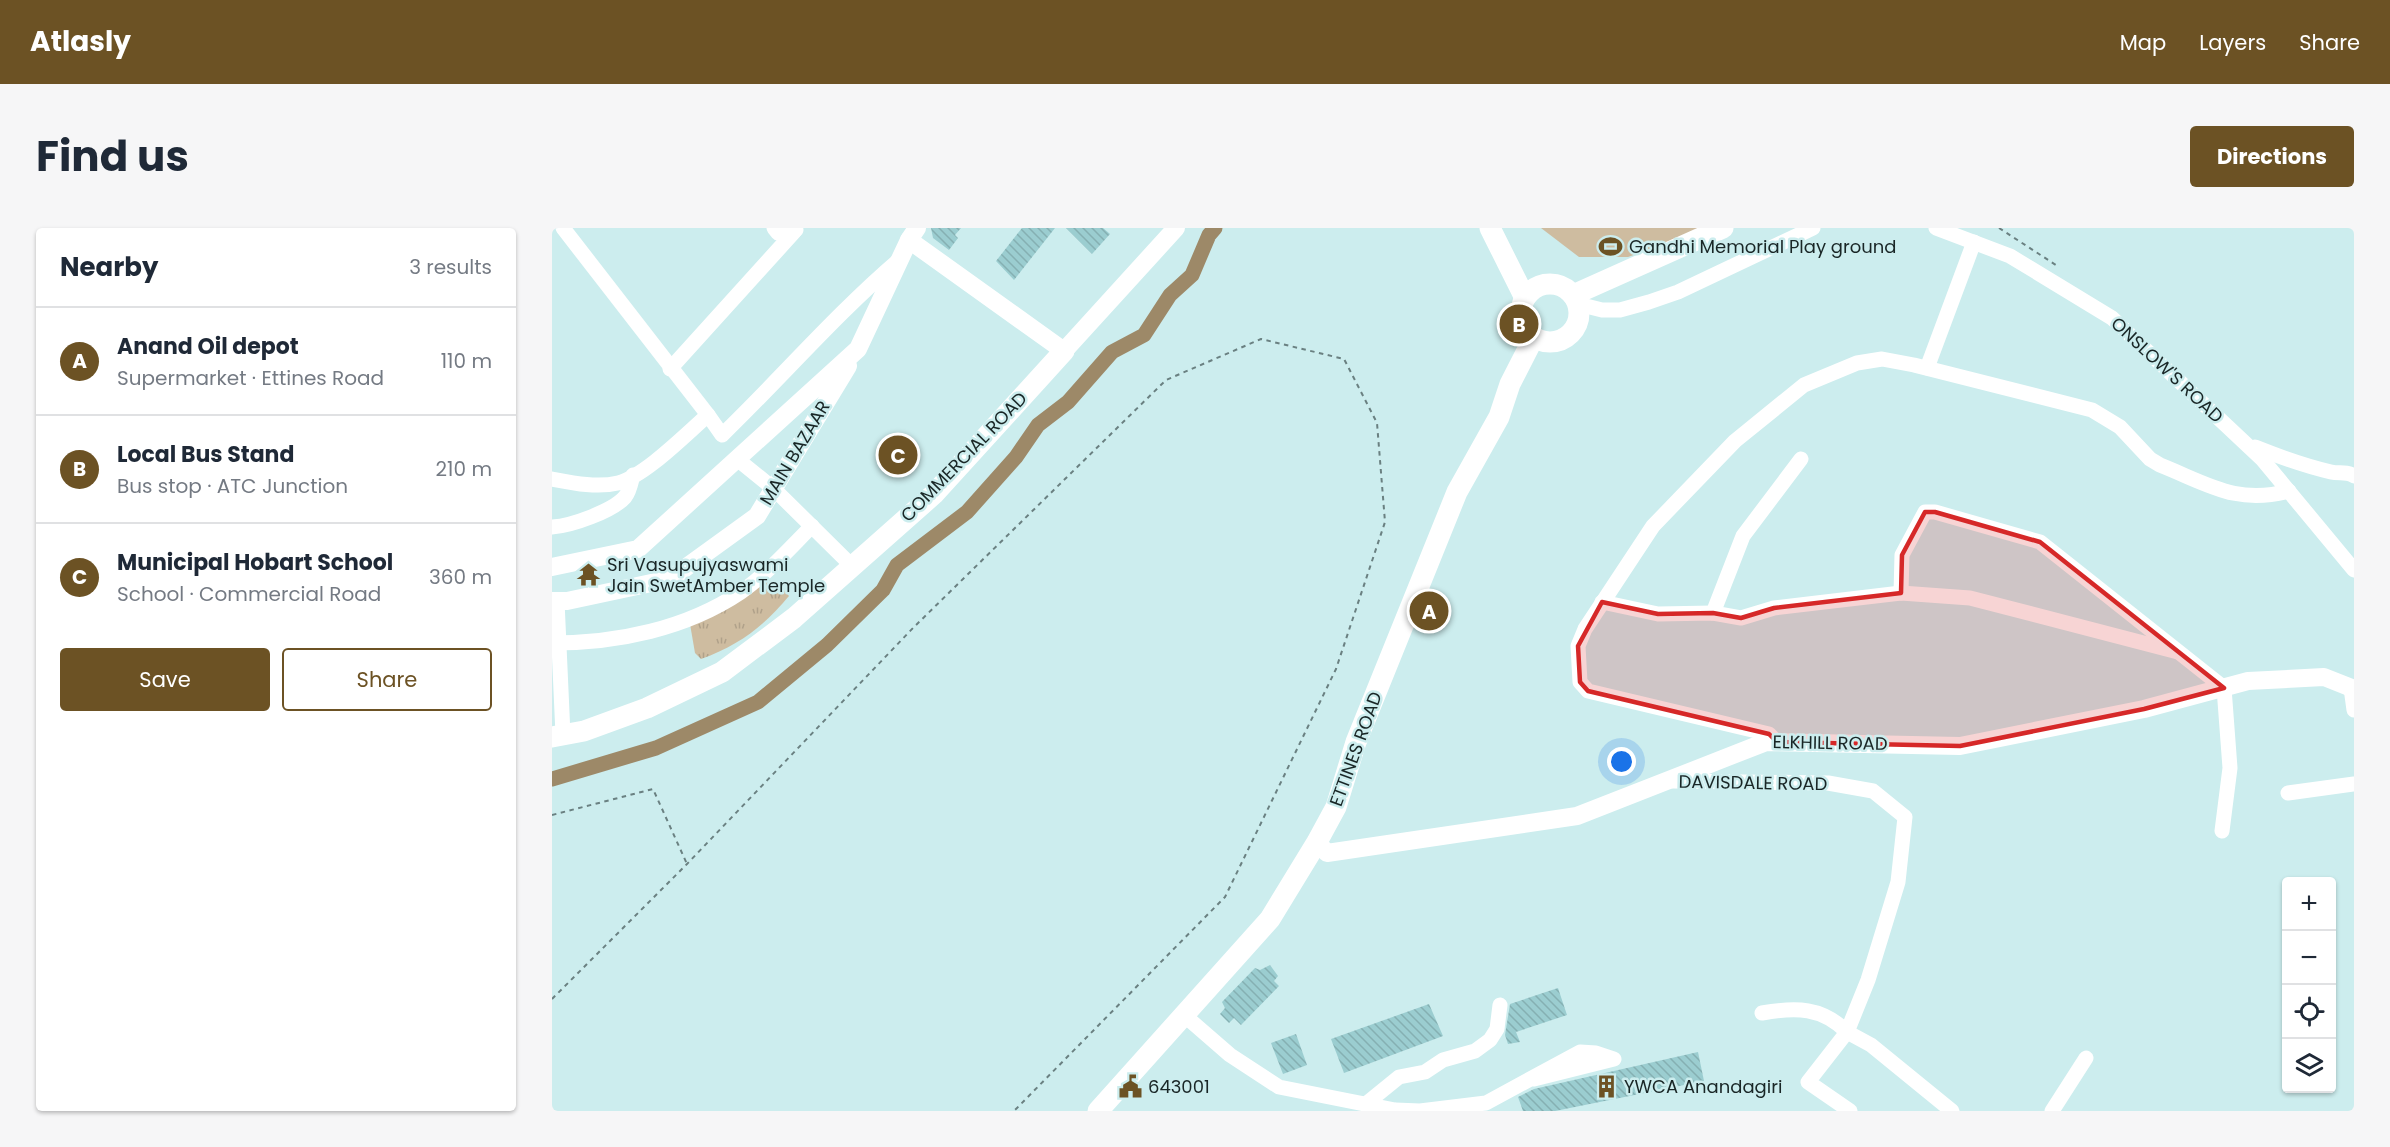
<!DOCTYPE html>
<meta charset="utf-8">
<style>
:root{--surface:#fff;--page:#f6f6f7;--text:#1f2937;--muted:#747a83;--line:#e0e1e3;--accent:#6c5224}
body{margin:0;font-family:Poppins,sans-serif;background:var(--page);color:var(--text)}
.controls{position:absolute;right:18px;bottom:18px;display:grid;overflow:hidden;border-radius:6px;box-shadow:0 2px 4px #0004}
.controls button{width:54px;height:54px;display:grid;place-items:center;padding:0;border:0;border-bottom:2px solid var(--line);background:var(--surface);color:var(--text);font:30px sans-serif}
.you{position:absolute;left:1070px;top:534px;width:21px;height:21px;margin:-15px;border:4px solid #fff;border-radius:50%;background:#1a73e8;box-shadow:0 0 0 9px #1a73e833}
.badge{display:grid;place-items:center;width:39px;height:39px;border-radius:50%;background:var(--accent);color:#fff;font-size:20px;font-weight:700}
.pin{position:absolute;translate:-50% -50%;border:3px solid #fff;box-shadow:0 2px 6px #0006}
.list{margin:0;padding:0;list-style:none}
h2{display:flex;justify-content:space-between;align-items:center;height:78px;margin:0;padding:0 24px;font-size:26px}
h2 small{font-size:20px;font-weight:400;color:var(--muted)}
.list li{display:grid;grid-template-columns:39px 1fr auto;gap:18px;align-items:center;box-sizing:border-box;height:108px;padding:0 24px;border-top:2px solid var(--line)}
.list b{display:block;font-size:22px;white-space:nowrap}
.list p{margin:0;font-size:20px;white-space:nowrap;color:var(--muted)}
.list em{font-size:20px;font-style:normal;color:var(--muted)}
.actions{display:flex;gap:12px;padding:18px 24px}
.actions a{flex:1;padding:14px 0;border:2px solid var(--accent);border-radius:6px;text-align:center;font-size:21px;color:var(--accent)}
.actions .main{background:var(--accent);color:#fff}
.icon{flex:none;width:33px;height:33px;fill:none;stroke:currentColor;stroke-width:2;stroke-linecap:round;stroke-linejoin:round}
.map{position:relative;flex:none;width:1802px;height:883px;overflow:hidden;border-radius:6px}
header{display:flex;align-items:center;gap:36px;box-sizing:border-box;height:84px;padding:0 30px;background:var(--accent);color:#fff}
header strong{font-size:28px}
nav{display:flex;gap:33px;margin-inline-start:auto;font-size:21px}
.intro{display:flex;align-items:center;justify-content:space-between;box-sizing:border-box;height:144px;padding:0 36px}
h1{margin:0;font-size:42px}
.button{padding:15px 27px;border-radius:6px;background:var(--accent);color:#fff;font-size:21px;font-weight:700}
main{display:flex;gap:36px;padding:0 36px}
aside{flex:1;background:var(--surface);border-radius:6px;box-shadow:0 2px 4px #0004}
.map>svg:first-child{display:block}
.park{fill:url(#park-tufts)}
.pitch{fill:#cebca0}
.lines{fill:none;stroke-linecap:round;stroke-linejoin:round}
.canal{stroke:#9d8968;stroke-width:15}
.building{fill:url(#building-back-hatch)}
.path{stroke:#6a8081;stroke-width:2;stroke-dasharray:4.5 4.5;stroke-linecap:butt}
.minor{stroke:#fff;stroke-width:15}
.tertiary{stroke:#fff;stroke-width:18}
.secondary{stroke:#fff;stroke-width:21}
.marked{fill:#d62828;fill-opacity:0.2;stroke:#d62828;stroke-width:4.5;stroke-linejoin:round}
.labels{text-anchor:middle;stroke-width:5;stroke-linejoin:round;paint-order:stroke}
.poi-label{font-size:18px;fill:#192626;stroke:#ccedee;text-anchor:start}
.street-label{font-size:18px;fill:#192626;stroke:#ccedee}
</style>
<header>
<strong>Atlasly</strong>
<nav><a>Map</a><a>Layers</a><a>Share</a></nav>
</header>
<div class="intro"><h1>Find us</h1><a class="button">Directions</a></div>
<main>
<aside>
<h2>Nearby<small>3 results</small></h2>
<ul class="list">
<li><span class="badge">A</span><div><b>Anand Oil depot</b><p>Supermarket · Ettines Road</p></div><em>110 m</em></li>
<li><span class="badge">B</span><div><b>Local Bus Stand</b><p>Bus stop · ATC Junction</p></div><em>210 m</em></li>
<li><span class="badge">C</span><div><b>Municipal Hobart School</b><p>School · Commercial Road</p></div><em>360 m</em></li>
</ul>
<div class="actions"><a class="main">Save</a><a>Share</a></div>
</aside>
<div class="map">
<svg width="1802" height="883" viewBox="0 0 1802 883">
<defs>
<pattern id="park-tufts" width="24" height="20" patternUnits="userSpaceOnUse" patternTransform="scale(1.5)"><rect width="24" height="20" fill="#cebca0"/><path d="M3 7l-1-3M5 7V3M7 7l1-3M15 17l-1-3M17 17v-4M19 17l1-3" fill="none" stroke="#b0a18a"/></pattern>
<pattern id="building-back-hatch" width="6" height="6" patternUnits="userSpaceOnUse" patternTransform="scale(1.5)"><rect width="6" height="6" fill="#9bcdd0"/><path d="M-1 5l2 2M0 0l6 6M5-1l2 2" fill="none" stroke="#85b0b2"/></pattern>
</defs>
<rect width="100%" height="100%" fill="#ccedee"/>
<path class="park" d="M214,351L226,355L237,368C211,399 187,417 149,431L143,425L138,396Z"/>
<polygon class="pitch" points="989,0 1148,0 1130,10 1076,29 1027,29"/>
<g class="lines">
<polyline class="canal" points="0,551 104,520 206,474 275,417 331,362 345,337 415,284 464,229 486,197 516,174 560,124 592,107 618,67 640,47 657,7 663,0"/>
</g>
<g class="building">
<polygon points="379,0 409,0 403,7 406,10 397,22 381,10"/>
<polygon points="470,0 503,0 462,52 444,33"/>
<polygon points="514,0 551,0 558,6 540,26"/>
<polygon points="718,737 726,748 722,753 727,758 689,797 682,790 677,795 668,786 673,780 670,774 703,740 708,742"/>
<polygon points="1006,760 1015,787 964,804 968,814 956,816 953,807 958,776"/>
<polygon points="877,776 891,808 792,845 779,811"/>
<polygon points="744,806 755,837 731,846 719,815"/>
<polygon points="1146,824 1152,853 1003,883 971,883 966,869 982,861"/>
</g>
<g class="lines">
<g class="path">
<polyline points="1447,0 1507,39"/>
<polyline points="0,587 101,561 135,636"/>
<polyline points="0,771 135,636 361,400 614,152 709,111 792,131 825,195 833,294 784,441 673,669 462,883"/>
</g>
<g class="minor">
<polyline points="11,0 156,187"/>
<polyline points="222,0 226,5 244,2"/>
<polyline points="1384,0 1458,28 1560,90 1710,231 1802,342"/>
<polyline points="1026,76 1050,82 1068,82 1097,74 1126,64 1261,0"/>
<polyline points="1375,140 1422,14"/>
<polyline points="118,141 242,4"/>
<path d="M1703,219C1728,229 1753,238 1779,244C1787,246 1795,243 1802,248"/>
<polyline points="185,231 222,261 300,338"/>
<path d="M0,251C21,255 45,260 66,255C93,248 134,206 156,187L170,207C230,149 284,86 347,32"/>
<path d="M0,299C19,298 61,283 73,269C78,263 79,254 81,247"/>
<polyline points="1349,365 1350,327 1373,284 1383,284 1488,314 1672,460 1678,540 1670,603"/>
<polyline points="5,373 11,507"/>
<polyline points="1050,374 1106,386 1161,385 1189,390 1222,380 1349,365 1418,370 1626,424"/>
<polyline points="1161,385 1191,308 1249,231"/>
<path d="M0,415C65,415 134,401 189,364C215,346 237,321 260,298"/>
<polyline points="1799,460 1802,482"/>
<path d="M1225,514L1217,506L1036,463L1028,454L1026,418L1033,401L1101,298L1183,213L1252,157L1305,135L1330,131L1362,137L1540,182L1568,199L1598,231L1608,237C1656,256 1684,277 1737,263"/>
<polyline points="1121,553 1276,555 1321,563 1353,589 1346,654 1316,752 1295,804 1319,817 1400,883"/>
<polyline points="1736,565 1802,556"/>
<path d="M1210,785C1244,779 1270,779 1295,804L1256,854L1298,883"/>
<polyline points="632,787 678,827 727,859 843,882 868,883 934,875 1028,824 1044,825 1062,831 982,851"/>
<polyline points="815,875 847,849 873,844 891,832 923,823 938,812 945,801 948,777"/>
<polyline points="1500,883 1534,830"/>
</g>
<g class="tertiary">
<polyline points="365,0 357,12 512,123 624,0"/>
<polyline points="0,339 86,321 306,121 357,12"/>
<polyline points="0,373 15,373 118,351 205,288 296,138"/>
<polyline points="765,614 775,625 1025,588 1214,514 1408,518 1592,481 1696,453 1772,449 1802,461"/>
</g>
<g class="secondary">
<polyline points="938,0 973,70"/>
<circle cx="998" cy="85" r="29"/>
<polyline points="1021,67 1171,0"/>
<polyline points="0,509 32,503 95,480 170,444 242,390 382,266 512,123"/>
<polyline points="546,883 718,691 765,614 784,579 804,514 905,264 947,189 958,156 982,109"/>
</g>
</g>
<path class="marked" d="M1373,284H1383L1488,314L1672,460L1592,481L1408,518L1225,514L1217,506L1036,463L1028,454L1026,418L1050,374L1106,386L1161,385L1189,390L1222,380L1349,365L1350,327Z"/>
<defs>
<symbol id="stadium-bare" viewBox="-9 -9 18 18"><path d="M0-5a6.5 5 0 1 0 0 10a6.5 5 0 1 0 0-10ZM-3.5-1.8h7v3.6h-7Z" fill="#6c5224" stroke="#ccedee" stroke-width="2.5" paint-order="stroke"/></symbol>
<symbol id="temple-bare" viewBox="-9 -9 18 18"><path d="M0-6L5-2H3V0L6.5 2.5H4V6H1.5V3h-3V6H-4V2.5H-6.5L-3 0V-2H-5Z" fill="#6c5224" stroke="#ccedee" stroke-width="2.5" paint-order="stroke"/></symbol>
<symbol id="civic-bare" viewBox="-9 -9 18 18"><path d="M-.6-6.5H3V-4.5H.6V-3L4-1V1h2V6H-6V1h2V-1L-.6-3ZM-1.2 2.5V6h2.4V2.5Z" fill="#6c5224" stroke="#ccedee" stroke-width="2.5" paint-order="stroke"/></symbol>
<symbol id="building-bare" viewBox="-9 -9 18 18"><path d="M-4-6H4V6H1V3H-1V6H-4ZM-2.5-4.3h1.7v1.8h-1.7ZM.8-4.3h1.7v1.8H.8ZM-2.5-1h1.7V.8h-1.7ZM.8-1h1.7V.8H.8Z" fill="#6c5224" stroke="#ccedee" stroke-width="2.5" paint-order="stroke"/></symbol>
</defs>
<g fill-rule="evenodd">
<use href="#stadium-bare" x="1042" y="2" width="33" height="33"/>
<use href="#temple-bare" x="20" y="330" width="33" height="33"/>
<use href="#civic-bare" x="562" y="842" width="33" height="33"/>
<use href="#building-bare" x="1038" y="842" width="33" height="33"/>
</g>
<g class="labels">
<g class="poi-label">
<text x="1077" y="25">Gandhi Memorial Play ground</text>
<text x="55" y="343">Sri Vasupujyaswami<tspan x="55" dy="21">Jain SwetAmber Temple</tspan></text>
<text x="596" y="865">643001</text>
<text x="1072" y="865">YWCA Anandagiri</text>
</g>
<g class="street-label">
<text transform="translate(1615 142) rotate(43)" y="6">ONSLOW'S ROAD</text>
<text transform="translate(243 225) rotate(-59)" y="6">MAIN BAZAAR</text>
<text transform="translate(412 229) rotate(-46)" y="6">COMMERCIAL ROAD</text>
<text transform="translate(1278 515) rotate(1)" y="6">ELKHILL ROAD</text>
<text transform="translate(804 521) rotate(-70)" y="6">ETTINES ROAD</text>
<text transform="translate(1201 555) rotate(1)" y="6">DAVISDALE ROAD</text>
</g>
</g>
</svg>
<div class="controls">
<button>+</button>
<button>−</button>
<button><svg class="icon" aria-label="locate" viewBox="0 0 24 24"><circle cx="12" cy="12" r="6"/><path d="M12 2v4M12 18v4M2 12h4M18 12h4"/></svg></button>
<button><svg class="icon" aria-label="layers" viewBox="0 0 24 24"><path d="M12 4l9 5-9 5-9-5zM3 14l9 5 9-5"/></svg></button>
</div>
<div class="you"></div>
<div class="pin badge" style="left:877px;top:383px">A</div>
<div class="pin badge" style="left:967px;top:96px">B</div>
<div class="pin badge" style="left:346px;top:227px">C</div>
</div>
</main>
